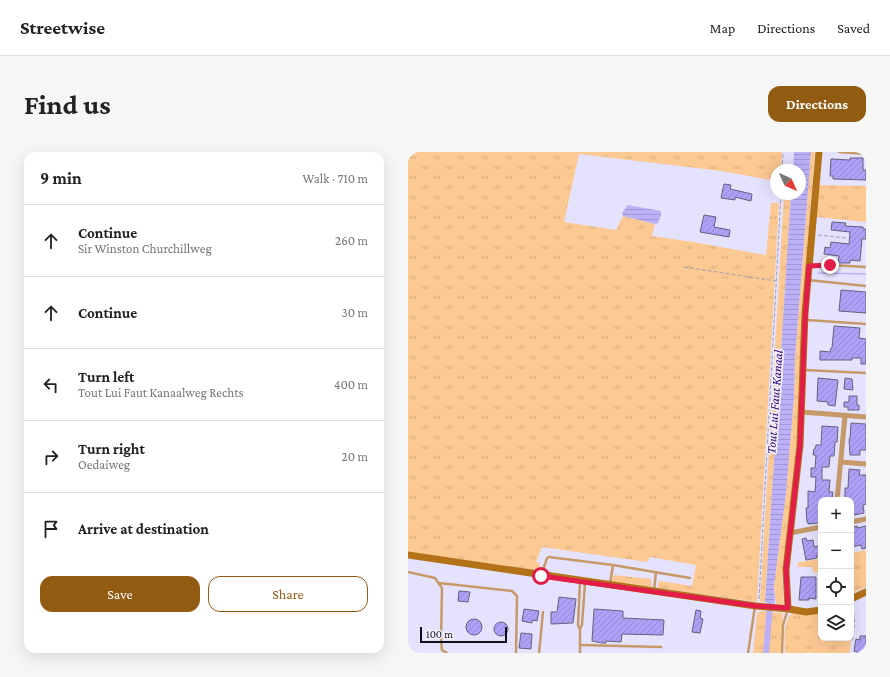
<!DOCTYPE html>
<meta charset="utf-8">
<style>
:root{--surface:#fff;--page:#f6f6f6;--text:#222;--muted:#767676;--line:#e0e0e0;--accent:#925b12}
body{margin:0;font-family:"Crimson Pro",serif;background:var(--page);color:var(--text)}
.controls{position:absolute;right:12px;bottom:12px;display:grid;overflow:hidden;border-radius:8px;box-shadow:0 4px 16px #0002}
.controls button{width:36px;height:36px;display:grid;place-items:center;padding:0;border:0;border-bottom:1px solid var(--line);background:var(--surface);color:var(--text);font:20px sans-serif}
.compass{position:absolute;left:362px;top:12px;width:36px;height:36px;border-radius:50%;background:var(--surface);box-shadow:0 4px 16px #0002;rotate:135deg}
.scale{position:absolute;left:12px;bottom:10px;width:87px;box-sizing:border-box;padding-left:4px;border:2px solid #100e19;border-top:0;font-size:11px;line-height:14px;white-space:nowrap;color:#100e19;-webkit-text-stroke:3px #f3f1ff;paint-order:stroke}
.stop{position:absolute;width:12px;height:12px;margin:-9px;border:3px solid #e11d48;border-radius:50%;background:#fff}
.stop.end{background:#e11d48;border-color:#fff;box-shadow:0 1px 4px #0008}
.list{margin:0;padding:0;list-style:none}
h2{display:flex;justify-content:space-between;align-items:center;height:52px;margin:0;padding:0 16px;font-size:17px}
h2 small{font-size:13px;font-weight:400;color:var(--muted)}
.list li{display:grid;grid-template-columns:26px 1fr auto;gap:12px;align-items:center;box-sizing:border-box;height:72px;padding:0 16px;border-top:1px solid var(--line)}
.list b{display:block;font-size:15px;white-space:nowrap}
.list p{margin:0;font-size:13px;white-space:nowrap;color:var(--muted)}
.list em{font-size:13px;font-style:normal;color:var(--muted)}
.actions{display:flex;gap:8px;padding:12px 16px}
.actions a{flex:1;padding:9px 0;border:1px solid var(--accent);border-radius:12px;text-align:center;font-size:14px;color:var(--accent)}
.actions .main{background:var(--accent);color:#fff}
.icon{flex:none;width:22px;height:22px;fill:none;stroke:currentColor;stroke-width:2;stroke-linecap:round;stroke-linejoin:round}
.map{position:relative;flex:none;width:458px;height:501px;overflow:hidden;border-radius:12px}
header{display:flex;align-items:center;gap:24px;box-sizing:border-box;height:56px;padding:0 20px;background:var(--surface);border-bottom:1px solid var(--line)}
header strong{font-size:19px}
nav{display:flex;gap:22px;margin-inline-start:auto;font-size:14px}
.intro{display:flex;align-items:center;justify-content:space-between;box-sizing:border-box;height:96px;padding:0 24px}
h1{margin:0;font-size:28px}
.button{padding:10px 18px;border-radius:12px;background:var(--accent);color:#fff;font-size:14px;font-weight:700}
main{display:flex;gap:24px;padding:0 24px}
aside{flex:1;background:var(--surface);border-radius:12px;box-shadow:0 4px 16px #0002}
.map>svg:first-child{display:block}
.grass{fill:url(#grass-tufts)}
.water{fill:url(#water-rules)}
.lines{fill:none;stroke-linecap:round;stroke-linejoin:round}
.stream{stroke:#bcb0f7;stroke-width:1.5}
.canal{stroke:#bcb0f7;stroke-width:6}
.building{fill:url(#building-hatch);stroke:#65617e}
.path{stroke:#a09eb3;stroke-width:1;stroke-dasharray:4 2;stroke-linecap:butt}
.lane{stroke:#c69969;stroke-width:2.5}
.street{stroke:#c69969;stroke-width:5}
.secondary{stroke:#b37118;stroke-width:7}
.route{stroke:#e11d48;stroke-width:5}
.labels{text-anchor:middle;stroke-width:3.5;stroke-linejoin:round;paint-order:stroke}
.water-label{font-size:13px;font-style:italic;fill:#30026d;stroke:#f3f1ff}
</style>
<header>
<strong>Streetwise</strong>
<nav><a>Map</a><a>Directions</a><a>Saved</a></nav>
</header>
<div class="intro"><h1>Find us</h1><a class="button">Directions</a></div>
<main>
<aside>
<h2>9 min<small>Walk · 710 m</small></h2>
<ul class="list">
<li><svg class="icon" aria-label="ahead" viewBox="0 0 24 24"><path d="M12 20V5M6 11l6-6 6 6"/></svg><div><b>Continue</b><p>Sir Winston Churchillweg</p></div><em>260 m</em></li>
<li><svg class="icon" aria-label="ahead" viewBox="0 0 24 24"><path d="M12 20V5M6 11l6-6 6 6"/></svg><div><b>Continue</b></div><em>30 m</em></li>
<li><svg class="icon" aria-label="left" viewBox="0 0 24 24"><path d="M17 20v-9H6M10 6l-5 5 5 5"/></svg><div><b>Turn left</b><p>Tout Lui Faut Kanaalweg Rechts</p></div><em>400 m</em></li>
<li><svg class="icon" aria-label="right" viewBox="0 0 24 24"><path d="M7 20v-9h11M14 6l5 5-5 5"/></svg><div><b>Turn right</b><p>Oedaiweg</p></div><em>20 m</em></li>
<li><svg class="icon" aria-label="arrive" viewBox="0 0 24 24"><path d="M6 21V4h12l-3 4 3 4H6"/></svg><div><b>Arrive at destination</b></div></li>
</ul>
<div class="actions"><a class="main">Save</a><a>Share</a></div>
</aside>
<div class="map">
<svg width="458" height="501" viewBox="0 0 458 501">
<defs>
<pattern id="grass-tufts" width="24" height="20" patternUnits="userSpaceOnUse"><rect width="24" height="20" fill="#fdc993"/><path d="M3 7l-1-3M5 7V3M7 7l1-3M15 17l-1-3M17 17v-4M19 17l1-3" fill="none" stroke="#d8ab7e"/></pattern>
<pattern id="water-rules" width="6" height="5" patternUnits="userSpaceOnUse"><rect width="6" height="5" fill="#bcb0f7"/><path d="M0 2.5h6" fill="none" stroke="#a196d3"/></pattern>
<pattern id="building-hatch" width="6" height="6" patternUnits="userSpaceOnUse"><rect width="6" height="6" fill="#af9ff7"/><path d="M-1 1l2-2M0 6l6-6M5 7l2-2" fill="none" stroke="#9688d3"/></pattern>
</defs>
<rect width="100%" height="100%" fill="#e5e2fd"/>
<g class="grass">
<polygon points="0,0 374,0 373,18 368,18 368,29 313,19 171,2 156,70 208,78 215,64 247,72 244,84 285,90 358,103 363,51 371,51 349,450 250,436 250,431 252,429 284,434 288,413 242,405 239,410 134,395 128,410 132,411 131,419 0,400"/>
<polygon points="403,0 407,0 395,152 390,287 374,426 376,454 368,452 366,433 378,341 386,244 387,205"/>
<polygon points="411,33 458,34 458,70 408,65"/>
<polygon points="376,42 383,42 357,450 352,450"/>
<polygon points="458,398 458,435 443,442 443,401"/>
<polygon points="413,406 413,420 406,421 404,415 390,415 389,411"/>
<polygon points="206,423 243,427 244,434 242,435 206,430 204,428"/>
<polygon points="353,459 375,461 373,501 345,501 349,461"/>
<path d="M386,460L413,461V486H443L442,501H377C377,489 374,467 386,460Z"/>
</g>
<g class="water">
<polygon points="386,0 403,0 387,205 386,244 378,341 366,433 367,452 357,450 383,42 392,42 392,18 385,18"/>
<polygon points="220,53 253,59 253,63 250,71 247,72 215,64 214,61"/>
</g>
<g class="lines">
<polyline class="stream" points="410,121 458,122"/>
<polyline class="canal" points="358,501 362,452"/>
</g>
<g class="building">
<polygon points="442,6 455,6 455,18 458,18 458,28 425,27 425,24 422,24 423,7 442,8"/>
<polygon points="316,32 323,33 322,37 344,42 343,49 327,45 327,48 313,46"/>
<polygon points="296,63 308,65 306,75 322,78 321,85 292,80"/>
<polygon points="424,70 438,71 437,74 455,75 455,77 458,77 458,87 454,87 452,109 442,108 442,111 430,111 431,104 416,102 417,95 422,96 423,90 441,92 442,80 423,78"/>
<polygon points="433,138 458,140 458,161 431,159"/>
<polygon points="426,174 452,176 451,186 458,187 458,212 453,212 453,206 444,206 444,208 412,208 412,199 422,200 423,196 424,196"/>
<polygon points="410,226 430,228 427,254 420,253 420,250 409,249"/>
<polygon points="437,226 444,227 445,238 436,237"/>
<polygon points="441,244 449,244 449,253 451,253 451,258 440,258 440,255 436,255 436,250 441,250"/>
<polygon points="443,271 458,272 458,298 452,298 452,303 442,303 441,287 442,287"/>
<polygon points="414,274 430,275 429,290 427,290 426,304 422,304 421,315 414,315 414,328 422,328 421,340 425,340 424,348 413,348 413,364 411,364 411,371 400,372 400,370 399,370 398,356 400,356 400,339 407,340 408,325 403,325 403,316 407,316 408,303 405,303 406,297 407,297 408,293 413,293"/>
<polygon points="441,317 452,318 451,323 458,323 458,352 455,353 456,361 446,363 446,361 443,362 443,348 437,348 437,336 440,336"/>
<polygon points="449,374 449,376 458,374 458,396 454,397 453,393 443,395 443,376"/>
<polygon points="398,386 399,389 405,388 406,395 413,393 413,403 408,404 409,406 398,408 394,387"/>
<polygon points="393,425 408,425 408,447 401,446 401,448 391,448"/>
<polygon points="51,439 62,440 60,450 50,449"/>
<polygon points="151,445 168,447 165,471 143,472 143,460 149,460"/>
<polygon points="116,457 131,459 129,469 124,468 124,471 114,469"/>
<polygon points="186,457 215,459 215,466 256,468 255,483 214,482 213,490 198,489 198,491 194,491 184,489"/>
<polygon points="288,458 293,459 292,466 295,467 292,481 284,480"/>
<circle cx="66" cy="475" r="8"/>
<circle cx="93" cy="477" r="7"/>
<polygon points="113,481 124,482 123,497 111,496"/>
<polygon points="452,484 458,484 458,501 451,501 446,499 448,487 452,488"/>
</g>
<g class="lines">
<g class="path">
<polyline points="374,18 375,0"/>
<polyline points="410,83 438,86"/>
<polyline points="276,115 368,129"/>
<polyline points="351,447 373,42"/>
<path d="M443,455C449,466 446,478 444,490"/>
</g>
<g class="lane">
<polyline points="431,0 458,2"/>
<polyline points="401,114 423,113 458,115"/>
<polyline points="400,128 458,134"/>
<polyline points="399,168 458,172"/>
<polyline points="397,218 458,221"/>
<polyline points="0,420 27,426 34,436 33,489 34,498 39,501"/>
<polyline points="134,421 139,406 141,405 205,413 282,426"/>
<polyline points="31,431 104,439 109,444 108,501"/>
<polyline points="202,432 205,413"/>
<polyline points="246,439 248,420"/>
<polyline points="172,477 174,473 177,431"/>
<polyline points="172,493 253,495"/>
<polyline points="131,501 135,460"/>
<polyline points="172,501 172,478 170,473 172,430"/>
<polyline points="340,501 347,454"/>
<polyline points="374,501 375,473 380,457"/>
</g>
<g class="street">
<polyline points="394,260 458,265"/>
<polyline points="433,310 458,312"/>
<polyline points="429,348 437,264"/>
<polyline points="443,370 458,367"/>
<polyline points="382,381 413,375"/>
</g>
<g class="secondary">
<polyline points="0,403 348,454 381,457 398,460 413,458"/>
<polyline points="443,447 458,440"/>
<polyline points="380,456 378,418 392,293 397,161 411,0"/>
</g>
</g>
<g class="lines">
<polyline class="route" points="133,424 348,454 380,456 378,418 392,293 397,168 401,114 422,113"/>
</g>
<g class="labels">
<g class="water-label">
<text transform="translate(366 250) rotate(-86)" y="5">Tout Lui Faut Kanaal</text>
</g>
</g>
</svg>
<div class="controls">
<button>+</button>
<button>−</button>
<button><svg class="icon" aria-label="locate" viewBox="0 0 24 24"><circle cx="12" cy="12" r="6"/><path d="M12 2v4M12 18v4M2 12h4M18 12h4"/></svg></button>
<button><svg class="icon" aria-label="layers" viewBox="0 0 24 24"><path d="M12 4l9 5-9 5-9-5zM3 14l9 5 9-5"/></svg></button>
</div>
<svg class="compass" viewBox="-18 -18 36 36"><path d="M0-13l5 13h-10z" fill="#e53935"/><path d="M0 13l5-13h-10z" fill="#767676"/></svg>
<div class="scale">100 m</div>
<div class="stop" style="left:133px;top:424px"></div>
<div class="stop end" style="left:422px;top:113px"></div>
</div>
</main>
